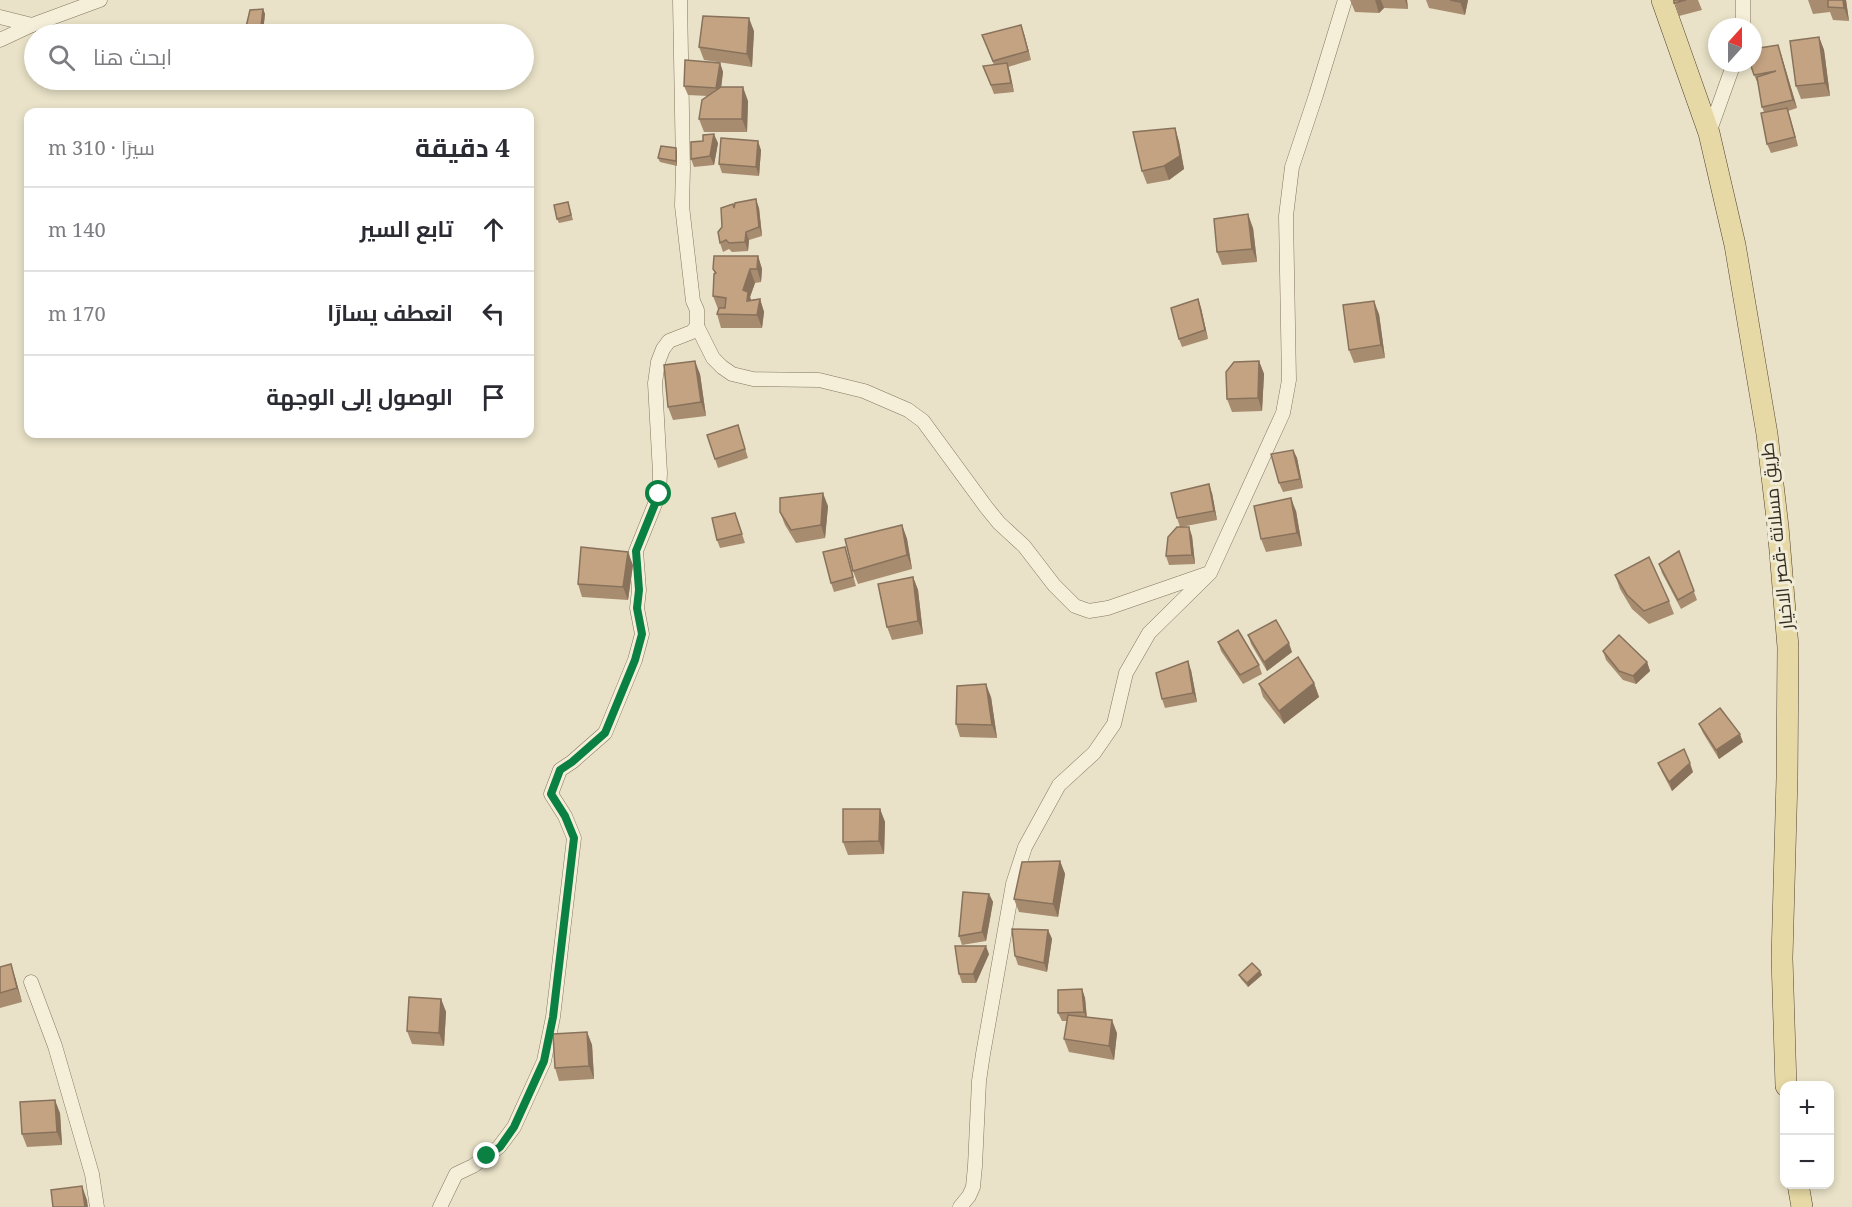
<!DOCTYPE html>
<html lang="ar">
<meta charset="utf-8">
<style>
:root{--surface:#fff;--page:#f7f7f7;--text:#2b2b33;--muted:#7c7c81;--line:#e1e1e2}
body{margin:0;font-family:"Noto Serif",Cairo,serif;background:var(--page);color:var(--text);direction:rtl}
.controls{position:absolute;right:18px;bottom:18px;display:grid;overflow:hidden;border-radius:12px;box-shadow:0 3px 9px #0003}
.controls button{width:54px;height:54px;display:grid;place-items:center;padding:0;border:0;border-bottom:2px solid var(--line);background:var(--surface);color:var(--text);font:30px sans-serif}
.compass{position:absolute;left:1708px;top:18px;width:54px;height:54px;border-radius:50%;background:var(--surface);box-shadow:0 3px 9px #0003;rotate:21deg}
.stop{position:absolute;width:18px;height:18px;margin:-14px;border:4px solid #0b8043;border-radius:50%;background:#fff}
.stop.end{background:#0b8043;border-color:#fff;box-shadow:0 2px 6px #0008}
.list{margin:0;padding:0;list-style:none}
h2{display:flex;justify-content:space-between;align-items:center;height:78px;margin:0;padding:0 24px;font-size:26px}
h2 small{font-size:20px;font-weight:400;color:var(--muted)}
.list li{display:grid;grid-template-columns:39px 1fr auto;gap:18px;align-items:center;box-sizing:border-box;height:84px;padding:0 24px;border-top:2px solid var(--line)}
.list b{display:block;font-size:22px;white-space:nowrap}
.list em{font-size:20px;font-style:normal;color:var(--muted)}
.icon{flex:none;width:33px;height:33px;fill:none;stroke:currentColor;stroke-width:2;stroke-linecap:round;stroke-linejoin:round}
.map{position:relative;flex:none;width:1852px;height:1207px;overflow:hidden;direction:ltr}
.search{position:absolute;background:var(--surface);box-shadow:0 3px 9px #0003;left:24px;top:24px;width:510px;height:66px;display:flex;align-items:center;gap:15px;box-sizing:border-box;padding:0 21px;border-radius:33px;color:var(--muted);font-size:22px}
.panel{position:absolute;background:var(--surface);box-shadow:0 3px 9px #0003;left:24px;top:108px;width:510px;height:330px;border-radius:12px;direction:rtl}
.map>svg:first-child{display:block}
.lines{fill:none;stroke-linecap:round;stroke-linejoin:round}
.street-casing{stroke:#83765f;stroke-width:15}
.primary-casing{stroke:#514433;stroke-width:22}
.street{stroke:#f5efda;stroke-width:14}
.primary{stroke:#e7d9a5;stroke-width:21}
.wall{fill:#a88c70}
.shaded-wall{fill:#88725b}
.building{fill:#c3a382;stroke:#88725b;stroke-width:1.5}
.route{stroke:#0b8043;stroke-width:8}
.labels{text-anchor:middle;stroke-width:6;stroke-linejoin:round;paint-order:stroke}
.street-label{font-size:18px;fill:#352d21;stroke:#f1ecd7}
</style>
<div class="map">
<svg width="1852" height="1207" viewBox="0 0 1852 1207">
<rect width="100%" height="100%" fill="#e9e2c8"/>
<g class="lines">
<defs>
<g id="street">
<polyline points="0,17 32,25"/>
<polyline points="1743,27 1743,0"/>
<polyline points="0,40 32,25 100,0"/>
<polyline points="1709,133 1734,63"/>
<polyline points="697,326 713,358 722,367 732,374 753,379 819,380 864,391 908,410 923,421 986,507 999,523 1024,546 1054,585 1075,606 1089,611 1108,608 1206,574"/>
<polyline points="31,982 55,1046 92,1174 97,1207"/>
<polyline points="440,1207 456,1174 473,1166 499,1147 514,1127 544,1061 553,1017 574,838 565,816 551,794 560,770 572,762 605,733 635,660 642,634 637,608 639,590 636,551 659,494 660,473 655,383 658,362 663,349 669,341 692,332 697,326 697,310 693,301 682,206 683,168 680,0"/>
<polyline points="960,1207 969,1196 973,1187 975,1166 979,1081 983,1054 1013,884 1025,847 1059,785 1094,753 1114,724 1126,673 1149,633 1210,573 1283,413 1289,380 1286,216 1292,167 1316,95 1345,0"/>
</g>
<g id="primary">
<polyline points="1662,0 1709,133 1735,245 1767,434 1778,527 1788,647 1787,778 1782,958 1786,1086"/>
<polyline points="1798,1184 1802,1207"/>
</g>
</defs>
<use href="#street" class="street-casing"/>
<use href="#primary" class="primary-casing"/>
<use href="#street" class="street"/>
<use href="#primary" class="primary"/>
</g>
<g class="wall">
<polygon points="1350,0 1407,0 1408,9 1384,8 1379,13 1355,12"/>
<polygon points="1426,0 1468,0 1465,15 1429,8"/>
<polygon points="1674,0 1698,0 1702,10 1679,16"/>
<polygon points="1808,0 1846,0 1849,21 1833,20 1830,12 1813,14"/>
<polygon points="263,9 265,14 263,31 247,32 246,27"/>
<polygon points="754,31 752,67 704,60 699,47"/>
<polygon points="1024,34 1031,60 1008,67 1014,92 994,94 983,66 994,65 982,35"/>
<polygon points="1819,37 1824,50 1830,96 1801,99 1796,86"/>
<polygon points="1781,54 1797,108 1788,111 1798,146 1771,153 1767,144 1764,112 1762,107 1758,84 1754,75"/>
<polygon points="720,63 723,72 721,87 748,101 747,132 704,132 699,119 708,96 688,95 684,86"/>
<polygon points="1175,128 1179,142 1184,169 1169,180 1147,184 1142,171"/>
<polygon points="718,143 714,165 694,167 691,159"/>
<polygon points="676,148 677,152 677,166 660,162 658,158"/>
<polygon points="761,150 759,176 722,173 719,164"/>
<polygon points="568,202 573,220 559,223 557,219"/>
<polygon points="734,207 759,208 762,236 749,240 748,251 732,252 729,249 723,252 720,243 722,227"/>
<polygon points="1253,228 1257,262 1222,265 1217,252"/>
<polygon points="758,256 762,269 761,282 755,283 750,297 751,300 760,299 764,312 762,328 721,328 717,314 719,309 718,309 713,296 715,274 713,269"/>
<polygon points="1198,299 1201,308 1208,339 1182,347 1179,339"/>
<polygon points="1379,314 1385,358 1354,363 1349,350"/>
<polygon points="1259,361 1264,374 1262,411 1232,412 1227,399"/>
<polygon points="700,374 706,416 673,420 668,407"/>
<polygon points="738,425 748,458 718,468 707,435"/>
<polygon points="1293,450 1297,458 1303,488 1283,492 1279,483"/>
<polygon points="1212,493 1217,520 1181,527 1192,536 1195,564 1169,565 1166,556 1180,527 1177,518"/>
<polygon points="828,506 825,538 796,543 785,525 780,512"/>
<polygon points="1296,511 1302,546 1266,552 1261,539"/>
<polygon points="735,513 745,543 720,548 717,540"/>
<polygon points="902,525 907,539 912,569 858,584 853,571"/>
<polygon points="845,547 856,586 834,592 831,583"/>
<polygon points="1679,551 1697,600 1681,609 1662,573 1659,564"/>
<polygon points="633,565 628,600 582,597 578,584"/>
<polygon points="1615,575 1669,601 1674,614 1649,624 1632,609 1620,589"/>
<polygon points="913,577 918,590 923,634 892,640 887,627"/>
<polygon points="1248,635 1292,652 1267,671 1251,644"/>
<polygon points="1218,642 1259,665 1262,674 1243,684 1221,651"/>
<polygon points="1603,651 1647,662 1650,671 1636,684 1623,680 1606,660"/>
<polygon points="1191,670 1197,702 1165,708 1162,699"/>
<polygon points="1314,683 1319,697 1284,724 1263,697 1259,684"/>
<polygon points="991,697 997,738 960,737 956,724"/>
<polygon points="1699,724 1743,742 1719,759 1703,733"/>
<polygon points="1658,763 1693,772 1672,791 1662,772"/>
<polygon points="880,809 885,822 884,854 848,855 843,842"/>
<polygon points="1060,861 1065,874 1058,917 1019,912 1014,899"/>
<polygon points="989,894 993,902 986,941 962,945 959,936"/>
<polygon points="1048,930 1052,939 1047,972 1018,965 1015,956"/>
<polygon points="989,954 976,983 962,983 959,974"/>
<polygon points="0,967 15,977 22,1002 0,1008"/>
<polygon points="1260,971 1262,975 1248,987 1241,979 1239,975"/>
<polygon points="1082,989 1085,998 1087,1017 1117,1033 1114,1060 1069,1052 1064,1039 1067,1021 1062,1021 1058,1013"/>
<polygon points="441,999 446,1012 444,1046 412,1044 407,1031"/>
<polygon points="587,1032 592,1045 594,1079 559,1081 555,1068"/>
<polygon points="60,1113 62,1145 27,1147 22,1134"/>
</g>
<g class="shaded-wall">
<polygon points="1375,0 1381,0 1384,8 1379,13"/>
<polygon points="1405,0 1407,0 1408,9"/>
<polygon points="1460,0 1468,0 1465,15 1460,2"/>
<polygon points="1843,0 1846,0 1849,21 1844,8"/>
<polygon points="263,9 265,14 263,31 261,26"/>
<polygon points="749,18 754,31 752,67 747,54"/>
<polygon points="1021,25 1024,34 1031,60 1028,51"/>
<polygon points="1819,37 1824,50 1830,96 1825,83"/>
<polygon points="1778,45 1781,54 1797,108 1793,100"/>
<polygon points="720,63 723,72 720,97 716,88"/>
<polygon points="1007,63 1010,72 1014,92 1011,83"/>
<polygon points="743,87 748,101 747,132 742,119"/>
<polygon points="1787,108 1790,117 1798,146 1795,137"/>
<polygon points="1175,128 1179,142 1184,169 1169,180 1164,166"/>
<polygon points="714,134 718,143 714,165 710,156"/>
<polygon points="758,141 761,150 759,176 756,167"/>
<polygon points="676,148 677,152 677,166 676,161"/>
<polygon points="756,199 759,208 762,236 759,227"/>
<polygon points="1248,214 1253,228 1257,262 1252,249"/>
<polygon points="746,232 749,240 748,251 745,242"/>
<polygon points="758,256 762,269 761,282 757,269"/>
<polygon points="750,269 755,283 750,297 753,306 752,314 743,290"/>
<polygon points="760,299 764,312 762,328 757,315"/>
<polygon points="1198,299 1201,308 1208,339 1205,330"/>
<polygon points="1374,301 1379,314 1385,358 1381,345"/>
<polygon points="695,361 700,374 706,416 701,402"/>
<polygon points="1259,361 1264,374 1262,411 1258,398"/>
<polygon points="1293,450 1297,458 1303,488 1300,479"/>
<polygon points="1209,484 1212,493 1217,520 1214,511"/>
<polygon points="823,493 828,506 825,538 821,525"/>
<polygon points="1291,498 1296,511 1302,546 1297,533"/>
<polygon points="902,525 907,539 912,569 907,555"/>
<polygon points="1189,527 1192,536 1195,564 1192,555"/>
<polygon points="628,552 633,565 628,600 623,587"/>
<polygon points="913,577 918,590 923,634 918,621"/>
<polygon points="1289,643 1292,652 1267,671 1264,662"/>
<polygon points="1188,661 1191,670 1197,702 1193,693"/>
<polygon points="1647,662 1650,671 1636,684 1633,676"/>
<polygon points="1314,683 1319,697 1284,724 1279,711"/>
<polygon points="986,684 991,697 997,738 992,725"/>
<polygon points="1740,734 1743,742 1719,759 1716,750"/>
<polygon points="1690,763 1693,772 1672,791 1669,782"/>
<polygon points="880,809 885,822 884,854 879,841"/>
<polygon points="1060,861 1065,874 1058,917 1053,904"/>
<polygon points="989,894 993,902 986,941 982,932"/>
<polygon points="1048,930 1052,939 1047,972 1044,963"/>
<polygon points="986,946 989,954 976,983 973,974"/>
<polygon points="11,964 15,977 22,1002 17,988"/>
<polygon points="1260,971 1262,975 1248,987 1247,983"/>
<polygon points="1082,989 1085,998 1087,1021 1084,1012"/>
<polygon points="441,999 446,1012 444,1046 439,1033"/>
<polygon points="1112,1020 1117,1033 1114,1060 1109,1046"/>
<polygon points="587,1032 592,1045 594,1079 589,1066"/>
<polygon points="55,1100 60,1113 62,1145 57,1132"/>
<polygon points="82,1186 87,1200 88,1207 85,1207"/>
</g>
<g class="building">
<polygon points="1450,0 1460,0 1460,2"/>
<polygon points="1674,0 1686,0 1674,3"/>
<polygon points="1828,0 1843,0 1844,8 1828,7"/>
<polygon points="263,9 261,26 246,27 250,10"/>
<polygon points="703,16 749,18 747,54 699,47"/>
<polygon points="1021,25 1028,51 993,61 982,35"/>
<polygon points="1819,37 1825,83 1796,86 1790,41"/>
<polygon points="1778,45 1793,100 1762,107 1757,77 1776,71 1754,75 1750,63 1753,63 1753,49"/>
<polygon points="685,60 720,63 716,88 684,86"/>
<polygon points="1007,63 1011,83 991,85 983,66"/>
<polygon points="721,87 743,87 742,119 699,119 702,100"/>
<polygon points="1787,108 1795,137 1767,144 1761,113"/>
<polygon points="1175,128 1180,156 1164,166 1142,171 1133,132"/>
<polygon points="714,134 710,156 691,159 691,142 703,141 703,135"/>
<polygon points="721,138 758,141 756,167 719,164"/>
<polygon points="661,146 676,148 676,161 658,158"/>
<polygon points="756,199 759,227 746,232 745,242 729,243 726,240 720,243 718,232 722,227 721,208 733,204 734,208 735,203"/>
<polygon points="568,202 571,215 557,219 554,205"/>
<polygon points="1248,214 1252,249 1217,252 1214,219"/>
<polygon points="714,256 758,256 757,269 750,269 743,290 748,292 747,301 760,299 757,315 717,314 719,308 725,308 726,298 713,296 714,274 716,273 713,269"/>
<polygon points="1198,299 1205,330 1179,339 1171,308"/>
<polygon points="1374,301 1381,345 1349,350 1343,305"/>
<polygon points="695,361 701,402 668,407 664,365"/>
<polygon points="1259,361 1258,398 1227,399 1226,372 1234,362"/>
<polygon points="738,425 745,449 715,459 707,435"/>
<polygon points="1293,450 1300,479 1279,483 1271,454"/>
<polygon points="1209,484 1214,511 1177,518 1171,493"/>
<polygon points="823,493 821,525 791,530 780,512 780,498"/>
<polygon points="1291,498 1297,533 1261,539 1254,506"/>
<polygon points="735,513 742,534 717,540 712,518"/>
<polygon points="902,525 907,555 853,571 845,539"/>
<polygon points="1177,527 1189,527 1192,555 1166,556 1168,537"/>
<polygon points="581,547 628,552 623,587 578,584"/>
<polygon points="845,547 853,577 831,583 823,552"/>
<polygon points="1679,551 1694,591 1678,600 1659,564"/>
<polygon points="1649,557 1669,601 1644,611 1627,595 1615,575"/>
<polygon points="913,577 918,621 887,627 878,584"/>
<polygon points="1276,620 1289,643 1264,662 1248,635"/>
<polygon points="1238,630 1259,665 1240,675 1218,642"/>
<polygon points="1619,635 1647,662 1633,676 1619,671 1603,651"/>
<polygon points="1298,657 1314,683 1279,711 1259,684"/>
<polygon points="1188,661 1193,693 1162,699 1156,673"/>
<polygon points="986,684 992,725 956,724 957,686"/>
<polygon points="1720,708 1740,734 1716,750 1699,724"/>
<polygon points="1684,749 1690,763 1669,782 1658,763"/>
<polygon points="843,809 880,809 879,841 843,842"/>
<polygon points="1060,861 1053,904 1014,899 1022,862"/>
<polygon points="963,892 989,894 982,932 959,936"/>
<polygon points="1012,929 1048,930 1044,963 1015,956"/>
<polygon points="955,946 986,946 973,974 959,974"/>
<polygon points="1252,963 1260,971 1247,983 1239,975"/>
<polygon points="11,964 17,988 0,993 0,967"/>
<polygon points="1082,989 1084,1012 1058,1013 1058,990"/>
<polygon points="409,997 441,999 439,1033 407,1031"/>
<polygon points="1068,1015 1112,1020 1109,1046 1064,1039"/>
<polygon points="587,1032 589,1066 555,1068 553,1034"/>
<polygon points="55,1100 57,1132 22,1134 20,1102"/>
<polygon points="82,1186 85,1207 53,1207 51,1190"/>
</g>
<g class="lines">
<polyline class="route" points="487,1156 500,1147 514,1127 544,1061 553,1017 574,838 565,816 551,794 560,770 572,762 605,733 635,660 642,634 637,608 639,590 636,551 659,494"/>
</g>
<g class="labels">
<g class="street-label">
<text transform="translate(1777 536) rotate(-96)" y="6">طريق مسلاتة -قصر الاخيار</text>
</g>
</g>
</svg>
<div class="controls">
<button>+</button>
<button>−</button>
</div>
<svg class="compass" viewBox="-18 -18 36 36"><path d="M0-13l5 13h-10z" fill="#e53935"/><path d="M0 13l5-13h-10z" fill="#7c7c81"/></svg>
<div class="stop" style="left:659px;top:494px"></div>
<div class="stop end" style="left:487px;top:1156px"></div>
<div class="search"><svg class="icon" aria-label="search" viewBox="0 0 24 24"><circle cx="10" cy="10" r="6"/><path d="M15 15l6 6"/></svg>ابحث هنا</div>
<section class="panel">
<h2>4 دقيقة<small>سيرًا · 310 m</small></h2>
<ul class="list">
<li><svg class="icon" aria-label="ahead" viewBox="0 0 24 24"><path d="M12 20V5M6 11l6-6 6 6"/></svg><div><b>تابع السير</b></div><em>140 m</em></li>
<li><svg class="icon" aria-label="left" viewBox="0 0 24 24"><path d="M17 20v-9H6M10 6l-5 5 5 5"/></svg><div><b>انعطف يسارًا</b></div><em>170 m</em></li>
<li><svg class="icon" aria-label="arrive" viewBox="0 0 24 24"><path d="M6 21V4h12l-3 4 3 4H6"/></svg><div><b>الوصول إلى الوجهة</b></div></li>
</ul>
</section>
</div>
